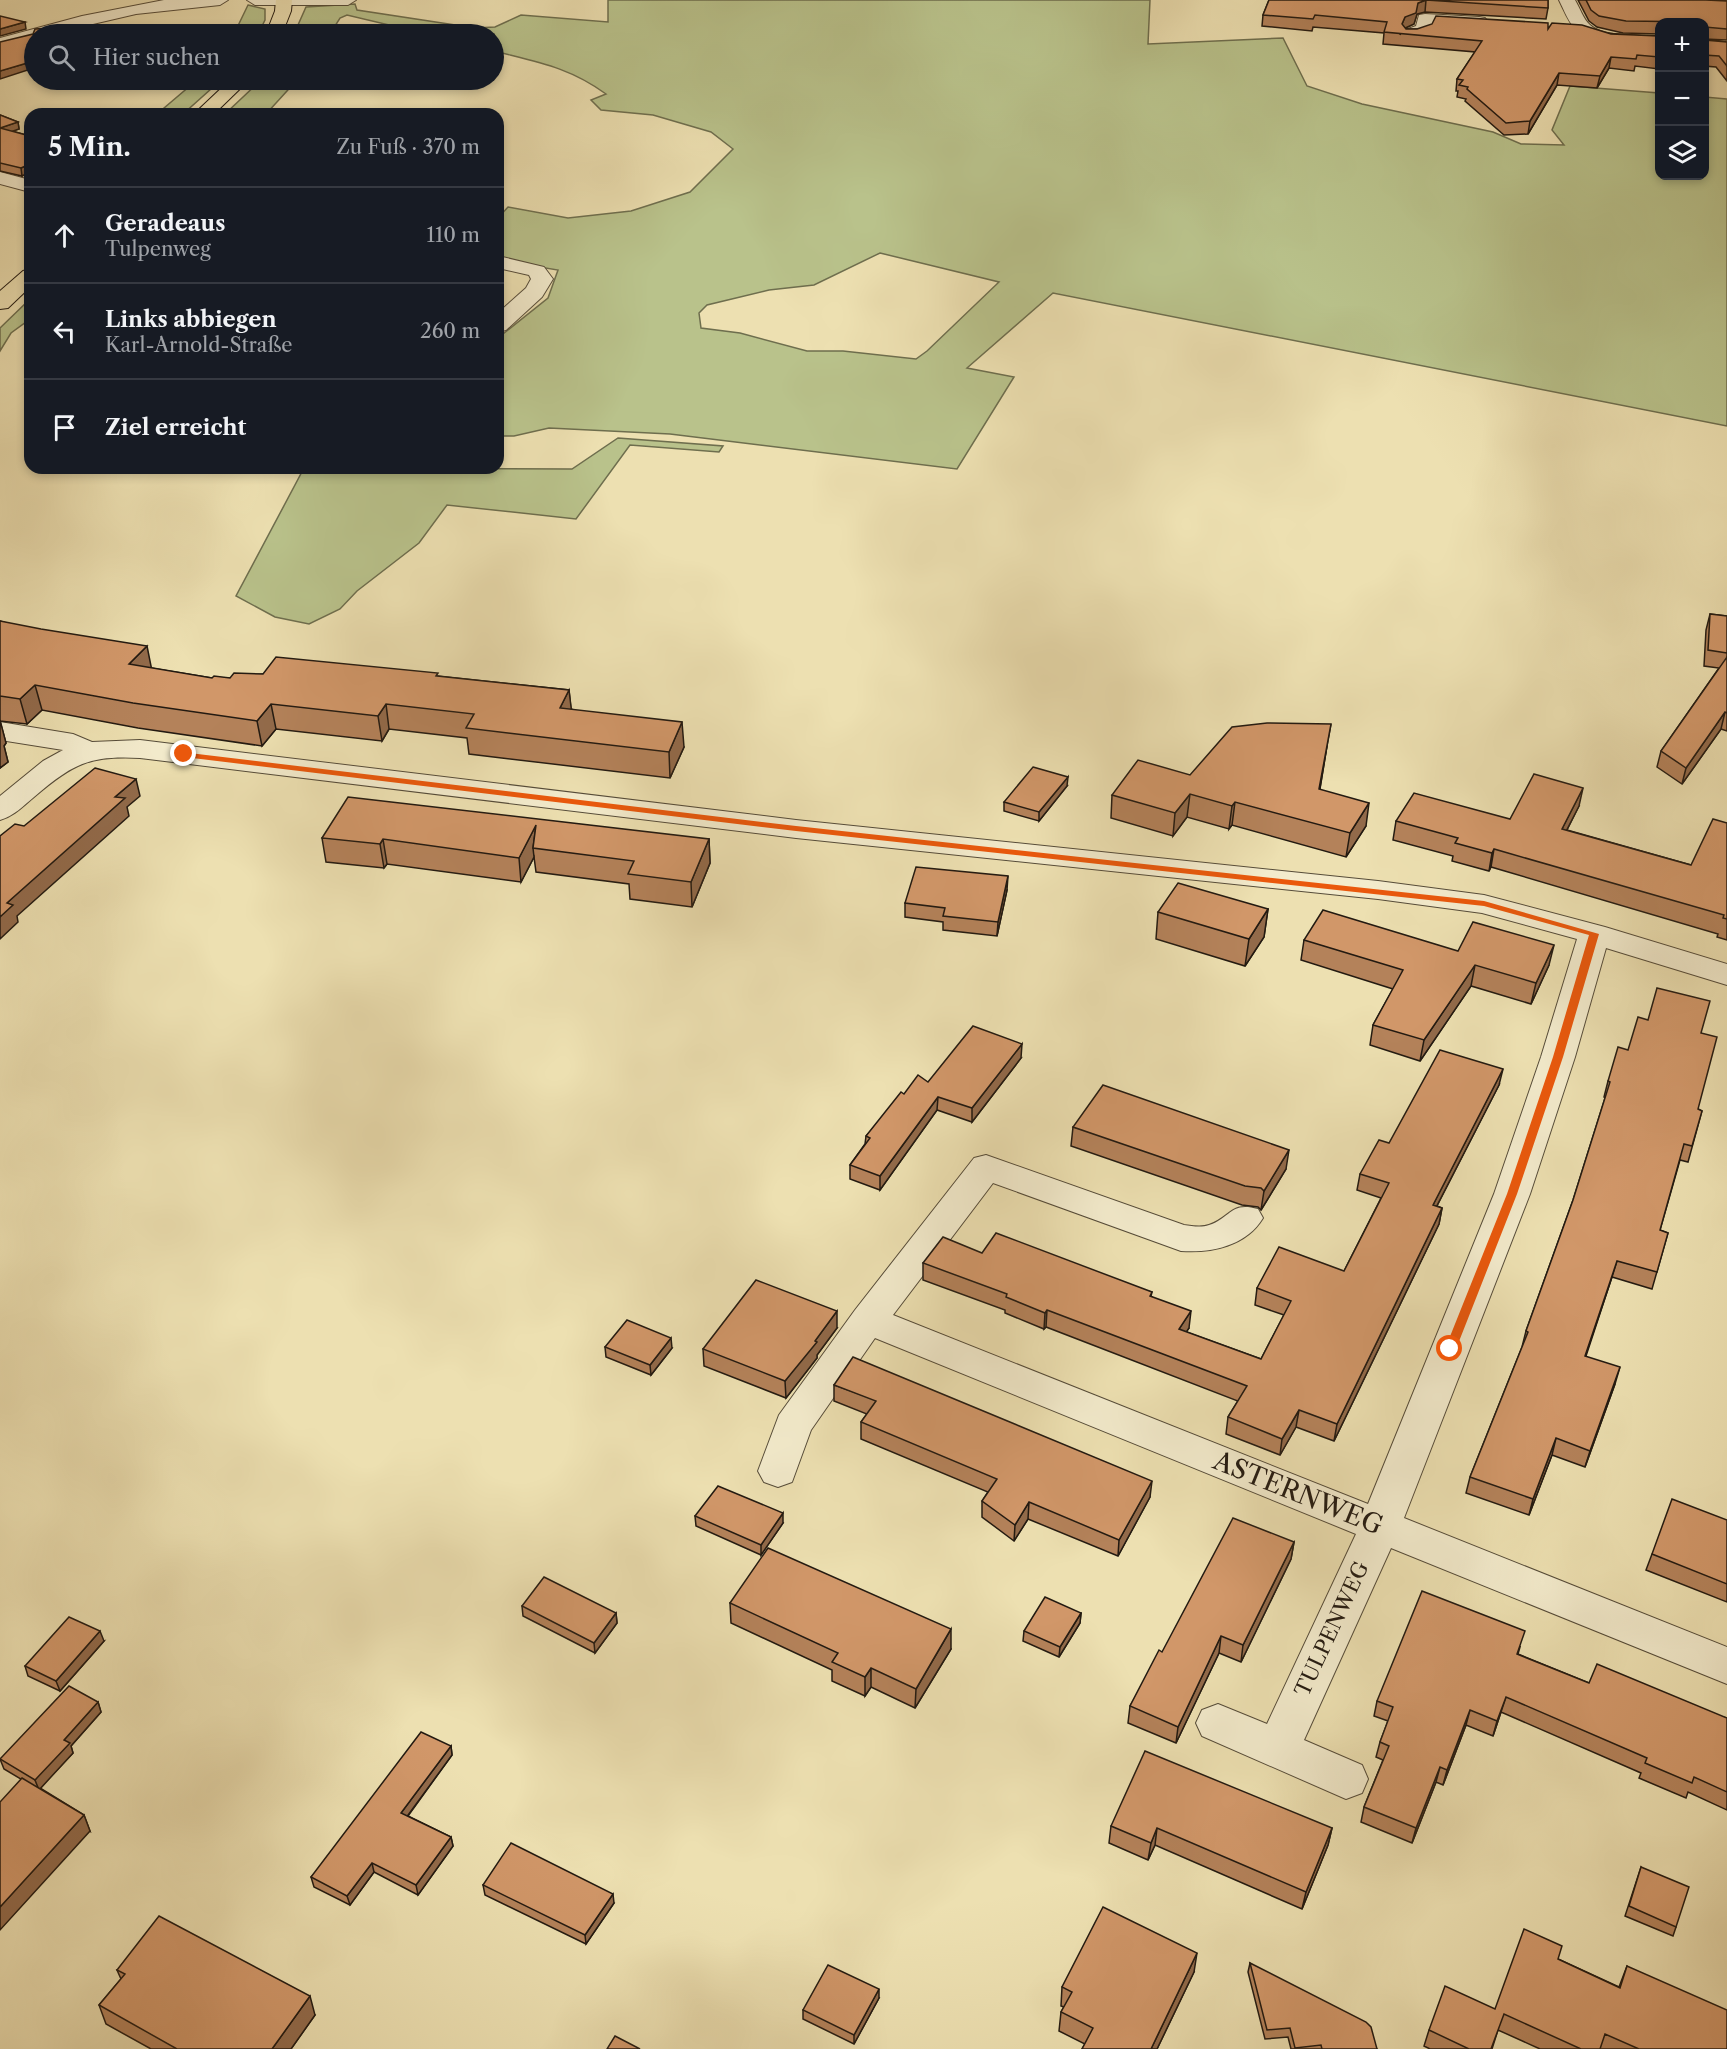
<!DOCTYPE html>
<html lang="de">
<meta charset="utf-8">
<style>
:root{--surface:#171b24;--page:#20242c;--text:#f1f3f6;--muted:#9ea1a6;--line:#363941}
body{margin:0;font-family:"Libre Caslon Text",serif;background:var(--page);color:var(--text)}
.controls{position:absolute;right:18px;top:18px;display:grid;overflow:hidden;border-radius:12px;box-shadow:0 3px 9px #0003}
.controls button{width:54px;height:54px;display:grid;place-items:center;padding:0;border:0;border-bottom:2px solid var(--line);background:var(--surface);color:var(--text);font:30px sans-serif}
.stop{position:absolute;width:18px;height:18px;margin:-14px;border:4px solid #ea580c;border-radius:50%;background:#fff}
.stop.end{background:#ea580c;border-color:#fff;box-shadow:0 2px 6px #0008}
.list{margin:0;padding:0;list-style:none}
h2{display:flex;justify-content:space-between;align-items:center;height:78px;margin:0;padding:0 24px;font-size:26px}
h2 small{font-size:20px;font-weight:400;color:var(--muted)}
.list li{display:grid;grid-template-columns:39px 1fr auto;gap:18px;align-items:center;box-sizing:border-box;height:96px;padding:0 24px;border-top:2px solid var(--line)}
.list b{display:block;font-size:22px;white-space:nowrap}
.list p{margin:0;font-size:20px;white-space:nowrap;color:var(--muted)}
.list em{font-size:20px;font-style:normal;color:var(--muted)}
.icon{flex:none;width:33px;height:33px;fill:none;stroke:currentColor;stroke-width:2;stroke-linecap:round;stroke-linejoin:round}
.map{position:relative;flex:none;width:1727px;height:2049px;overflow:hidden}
.search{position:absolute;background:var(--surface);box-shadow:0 3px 9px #0003;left:24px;top:24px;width:480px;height:66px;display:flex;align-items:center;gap:15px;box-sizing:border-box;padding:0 21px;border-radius:33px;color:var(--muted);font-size:22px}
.panel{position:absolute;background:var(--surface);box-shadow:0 3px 9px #0003;left:24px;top:108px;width:480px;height:366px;border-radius:18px}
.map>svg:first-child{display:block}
.green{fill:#b9c28b;stroke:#6e6e4e;stroke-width:1.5;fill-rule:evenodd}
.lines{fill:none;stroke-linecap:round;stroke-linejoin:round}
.minor-casing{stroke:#564c39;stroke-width:2}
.major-casing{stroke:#231a11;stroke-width:2}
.minor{fill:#f3ebcc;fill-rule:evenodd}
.major{fill:#ede0b1;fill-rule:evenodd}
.wall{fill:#b4825a;stroke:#231a11;stroke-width:1.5}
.shaded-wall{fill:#926a4a;stroke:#231a11;stroke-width:1.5}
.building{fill:#d19769;stroke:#231a11;stroke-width:1.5}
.route{fill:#ea580c}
.labels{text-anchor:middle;stroke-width:4.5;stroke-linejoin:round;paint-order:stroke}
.street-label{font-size:21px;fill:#231a11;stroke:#f3ebcc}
.near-street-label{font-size:26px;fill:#231a11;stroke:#f3ebcc}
</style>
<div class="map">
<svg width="1727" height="2049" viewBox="0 0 1727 2049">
<rect width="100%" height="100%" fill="#ede0b1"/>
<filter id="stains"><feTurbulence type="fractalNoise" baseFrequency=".00333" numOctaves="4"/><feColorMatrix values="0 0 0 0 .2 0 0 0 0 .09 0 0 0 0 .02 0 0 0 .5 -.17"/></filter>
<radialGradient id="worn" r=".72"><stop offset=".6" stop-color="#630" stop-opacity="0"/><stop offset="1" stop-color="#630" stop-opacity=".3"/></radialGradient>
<g class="green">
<path d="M608,0H1150L1148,44L1283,38L1307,86L1362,104L1493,132L1521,144L1564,145L1552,130L1570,86L1659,93L1660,176H1704L1705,97L1727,99V426L1053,293L967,368L1014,377L957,469L670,434L549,428L514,436H498V338L548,298L558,270L498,260V218L508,207L568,218L631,211L690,192L733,149L711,132L653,115L601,110L591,100L606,94C569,67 537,62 494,51V34H427L347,15L340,18L330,34H294L306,7L355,4L357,10L475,28L495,27L521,15L608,22ZM880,253L999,282L927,351L916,359L843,351H807L740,333L701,328L699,313L707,305L769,290L814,285Z"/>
<polygon points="248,5 265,9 265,20 258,34 234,34"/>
<polygon points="197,80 221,80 183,114 157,114"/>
<polygon points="261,80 297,80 266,114 225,114"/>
<polygon points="30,299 30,319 11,333 0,351 0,328"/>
<polygon points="618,438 723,446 719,452 630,445 576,519 447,505 419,543 357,591 340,609 309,624 275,617 236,596 304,468 572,469"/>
</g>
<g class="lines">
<defs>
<g id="minor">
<polygon points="164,0 228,0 220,5 136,14 50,34 34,34 34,39 0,48 0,38 82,16"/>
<polygon points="247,0 356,0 348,5 255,5"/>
<path d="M1559,0H1575C1580,8 1583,19 1590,25C1603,38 1642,35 1660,36V46C1638,45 1594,47 1578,32C1569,24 1564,10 1559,0Z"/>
<polygon points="1425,14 1479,17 1485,18 1488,22 1485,26 1479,27 1433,25 1430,33 1411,39 1405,38 1402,34 1405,30 1416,26 1419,15"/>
<polygon points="0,172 30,180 30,192 0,184"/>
<polygon points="498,256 544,267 553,279 542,297 506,330 498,332 498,313 526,288 531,279 529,275 498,268"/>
<path d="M0,722L73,734L92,742L140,740L796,820L1378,881L1484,895L1605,927L1727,964V985L1606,948L1575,1057L1530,1194L1404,1518L1727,1647V1684L1391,1548L1304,1740L1362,1765L1368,1779L1362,1793L1346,1799L1202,1736L1196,1723L1202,1710L1218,1704L1267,1724L1356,1534L875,1338L811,1430L792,1482L778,1487L764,1482L758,1471L779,1415L855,1310L974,1158L986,1155L1184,1225C1192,1226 1201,1228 1209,1225C1231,1218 1230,1201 1258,1209L1263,1218C1246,1246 1212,1253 1181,1251L993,1183L893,1315L1368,1504L1494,1194L1541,1057L1577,939L1482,913L1378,899L796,838L140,758C90,755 72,764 34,797C23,806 14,816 0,820V796L43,761L63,750L0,740Z"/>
</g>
<g id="major">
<polygon points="276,0 292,0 291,11 282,34 266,34 275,11"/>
<polygon points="230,80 249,80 214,114 194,114"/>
<polygon points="30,269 30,287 8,308 0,309 0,291 23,271"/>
</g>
</defs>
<use href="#minor" class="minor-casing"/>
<use href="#major" class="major-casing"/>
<use href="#minor" class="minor"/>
<use href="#major" class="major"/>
</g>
<g class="wall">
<polygon points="1269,0 1548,0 1548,8 1546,19 1425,12 1417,14 1414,24 1405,28 1406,29 1548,29 1659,37 1659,69 1635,66 1634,71 1609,68 1597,88 1557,85 1528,134 1504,135 1465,101 1466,99 1457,97 1458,91 1456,91 1457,79 1475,52 1383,44 1384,33 1313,27 1312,31 1262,26 1263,15"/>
<polygon points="1578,0 1706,0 1727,1 1727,40 1705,39 1705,40 1727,42 1727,81 1716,67 1704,66 1704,22 1659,22 1659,34 1623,33 1597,27 1589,21"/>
<polygon points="0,115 18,122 19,129 12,131 30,136 22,176 0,171"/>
<polygon points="1710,614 1727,616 1727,731 1721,729 1682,784 1657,767 1661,751 1719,668 1704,666 1706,630"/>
<polygon points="0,621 151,668 212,678 230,678 263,674 438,676 569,690 571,709 684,747 670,778 469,754 467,738 389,729 382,741 276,729 262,746 138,728 42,710 27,724 0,721 6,743 4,746 8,762 0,768"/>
<polygon points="1327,746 1320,789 1366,826 1346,857 1232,825 1229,829 1187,817 1173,836 1111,818 1112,795 1190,775"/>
<polygon points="1067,786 1039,821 1004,811 1004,802"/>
<polygon points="1579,806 1567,830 1691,865 1727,823 1727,940 1717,937 1718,934 1491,867 1489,871 1452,861 1453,856 1393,840 1396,821 1510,819"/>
<polygon points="322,838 709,839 710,863 692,907 630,899 629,884 536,872 534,857 521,882 387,864 384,868 326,862"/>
<polygon points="1007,890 997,936 943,930 943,922 905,917 905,903"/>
<polygon points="1268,909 1264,937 1245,966 1156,939 1158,912"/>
<polygon points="1304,940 1458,951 1549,965 1531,1004 1471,986 1420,1061 1370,1045 1373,1025 1393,989 1301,960"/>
<polygon points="1701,1033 1698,1109 1702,1111 1688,1162 1680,1160 1660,1230 1668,1233 1652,1289 1612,1277 1586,1356 1615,1384 1585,1467 1552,1455 1529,1515 1466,1493 1470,1477 1522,1347 1526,1331 1573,1200 1605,1098 1604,1097 1608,1081 1628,1050"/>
<polygon points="1021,1058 972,1122 937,1110 880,1190 850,1179 850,1165 865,1144 866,1136 904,1094 928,1082"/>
<polygon points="1499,1085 1437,1206 1442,1208 1439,1224 1334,1441 1296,1427 1280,1455 1226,1434 1228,1417 1238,1401 1046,1327 1044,1329 1005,1313 1005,1310 923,1280 923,1263 982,1253 1152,1292 1151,1296 1189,1328 1186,1332 1261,1359 1284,1315 1255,1305 1257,1288 1344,1271 1381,1198 1357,1190 1360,1174 1389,1143"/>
<polygon points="1073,1127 1286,1169 1261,1210 1258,1207 1242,1205 1071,1146"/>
<polygon points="837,1328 817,1355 817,1358 786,1398 704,1366 703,1349"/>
<polygon points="605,1347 672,1348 651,1375 606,1357"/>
<polygon points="834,1385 1150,1497 1118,1556 1028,1519 1014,1541 982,1517 982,1501 988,1492 861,1439 861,1422 867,1414 834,1401"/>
<polygon points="695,1516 783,1523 761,1555 696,1526"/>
<polygon points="1727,1520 1727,1602 1646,1570 1652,1554"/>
<polygon points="1294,1542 1291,1559 1241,1662 1219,1653 1176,1743 1128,1723 1130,1706 1162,1652"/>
<polygon points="730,1603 951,1649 915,1708 871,1687 865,1696 832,1681 832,1670 731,1623"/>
<polygon points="522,1606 616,1613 617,1623 595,1653 523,1616"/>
<polygon points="1081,1613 1080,1623 1059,1657 1023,1641 1024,1631"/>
<polygon points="104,1641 60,1691 28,1676 25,1666"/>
<polygon points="1520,1647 1518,1654 1589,1683 1727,1718 1727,1810 1688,1792 1686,1798 1639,1778 1641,1773 1501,1712 1493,1736 1466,1725 1443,1785 1436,1782 1412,1843 1361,1822 1364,1807 1383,1760 1376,1757 1380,1742 1388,1721 1374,1716 1377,1701"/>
<polygon points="98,1702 101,1712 71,1746 73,1753 40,1788 84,1815 90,1831 21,1779 4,1769 0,1759"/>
<polygon points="451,1746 452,1755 408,1816 451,1837 453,1846 418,1895 374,1872 350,1905 314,1887 311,1877"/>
<polygon points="1111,1826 1332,1828 1328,1845 1302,1909 1155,1845 1148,1860 1109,1843"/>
<polygon points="1641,1867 1676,1927 1673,1936 1625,1916"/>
<polygon points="483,1885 614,1903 586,1944 485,1895"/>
<polygon points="1558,1959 1619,1987 1627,1966 1727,2049 1540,2049 1498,2030 1492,2049 1430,2049 1424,2046 1429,2030 1495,2009"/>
<polygon points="1250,1963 1377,2049 1291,2049 1288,2037 1265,2039 1248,1972"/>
<polygon points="117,1970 315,2015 291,2049 151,2049 106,2024 99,2005 121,1979"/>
<polygon points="1194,1972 1157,2049 1082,2049 1085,2044 1059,2031 1061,2012 1064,2007 1061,2006 1062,1987"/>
<polygon points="879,1998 854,2044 803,2019 803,2010"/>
</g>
<g class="shaded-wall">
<polygon points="1426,0 1425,12 1417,14 1414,24 1403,29 1400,35 1402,24 1405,17 1418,3"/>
<polygon points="25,22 26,29 0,36 0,29"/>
<polygon points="1611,57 1609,68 1597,88 1600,76"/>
<polygon points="34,61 34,68 0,79 0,71"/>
<polygon points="1559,73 1557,85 1528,134 1530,121"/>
<polygon points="18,122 19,129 2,135 0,128"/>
<polygon points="30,164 30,172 22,176 21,168"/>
<polygon points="147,646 152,671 129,664"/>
<polygon points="35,685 42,710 27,724 20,699"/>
<polygon points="569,690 572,715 560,708"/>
<polygon points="271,704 276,729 262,746 257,721"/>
<polygon points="386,704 389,729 382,741 378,716"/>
<polygon points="1725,712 1721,729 1682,784 1686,768"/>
<polygon points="0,720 6,743 4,746 8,762 0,768"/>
<polygon points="682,722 684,747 670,778 669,752"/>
<polygon points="1331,724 1327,746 1316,812 1319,789"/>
<polygon points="1068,777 1067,786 1039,821 1039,812"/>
<polygon points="136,779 140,796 127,807 129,816 17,916 18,922 0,939 0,917 7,903 115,797"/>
<polygon points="1583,788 1579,806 1558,847 1562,829"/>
<polygon points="1190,794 1187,817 1173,836 1175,813"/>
<polygon points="1235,802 1232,825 1229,829 1232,806"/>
<polygon points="1369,803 1366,826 1346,857 1350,833"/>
<polygon points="536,825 533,848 534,857 521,882 519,858"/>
<polygon points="383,839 387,864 384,868 380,844"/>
<polygon points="709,839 710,863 692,907 691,882"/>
<polygon points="1494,849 1491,867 1489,871 1492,853"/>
<polygon points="1008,876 1007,890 997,936 998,922"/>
<polygon points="1268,909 1264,937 1245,966 1249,939"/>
<polygon points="1554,945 1549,965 1531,1004 1536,983"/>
<polygon points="1475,965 1471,986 1420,1061 1424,1040"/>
<polygon points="1022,1044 1021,1058 972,1122 972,1108"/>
<polygon points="1503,1069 1499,1085 1429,1221 1433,1205"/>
<polygon points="938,1097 937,1110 880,1190 880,1176"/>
<polygon points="1289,1150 1286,1169 1261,1210 1264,1191"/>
<polygon points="1442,1208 1439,1224 1334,1441 1337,1424"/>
<polygon points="1617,1261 1612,1277 1580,1372 1585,1356"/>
<polygon points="1047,1310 1046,1327 1044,1329 1045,1313"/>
<polygon points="837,1311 837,1328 817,1355 817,1358 786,1398 785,1381"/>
<polygon points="1191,1311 1189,1328 1177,1346 1179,1329"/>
<polygon points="671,1338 672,1348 651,1375 650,1365"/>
<polygon points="1620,1367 1615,1384 1585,1467 1590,1451"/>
<polygon points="1299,1410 1296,1427 1280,1455 1282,1439"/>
<polygon points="1556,1438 1552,1455 1529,1515 1533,1499"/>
<polygon points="1152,1481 1150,1497 1118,1556 1119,1540"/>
<polygon points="1029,1502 1028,1519 1014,1541 1015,1525"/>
<polygon points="783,1513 783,1523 761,1555 761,1545"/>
<polygon points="1294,1542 1291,1559 1241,1662 1243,1645"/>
<polygon points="616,1613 617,1623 595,1653 594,1643"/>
<polygon points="1081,1613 1080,1623 1059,1657 1060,1647"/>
<polygon points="951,1629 951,1649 915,1708 916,1689"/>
<polygon points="100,1631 104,1641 60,1691 56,1681"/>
<polygon points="1221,1636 1219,1653 1176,1743 1178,1727"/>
<polygon points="871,1668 871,1687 865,1696 865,1677"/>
<polygon points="1506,1697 1493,1736 1497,1721"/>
<polygon points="98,1702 101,1712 71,1746 73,1753 39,1790 35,1780 64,1740"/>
<polygon points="1470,1710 1466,1725 1443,1785 1447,1770"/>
<polygon points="451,1746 452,1755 403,1822 401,1813"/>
<polygon points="1440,1767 1436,1782 1412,1843 1416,1828"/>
<polygon points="84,1815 90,1831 0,1930 0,1907"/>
<polygon points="1157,1828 1155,1845 1148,1860 1151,1843"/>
<polygon points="1332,1828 1328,1845 1302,1909 1306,1892"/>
<polygon points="451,1837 453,1846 418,1895 416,1885"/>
<polygon points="372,1863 374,1872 350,1905 347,1896"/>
<polygon points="613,1894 614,1903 586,1944 585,1935"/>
<polygon points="1197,1953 1194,1972 1157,2049 1151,2049"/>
<polygon points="879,1989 879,1998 854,2044 854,2035"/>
<polygon points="310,1996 315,2015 291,2049 272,2049"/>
</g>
<g class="building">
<polygon points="1269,0 1548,0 1548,8 1426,0 1418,3 1416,13 1405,17 1402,24 1406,29 1417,29 1432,24 1436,16 1548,23 1548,29 1552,23 1582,25 1611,34 1659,36 1659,57 1637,55 1636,59 1611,57 1600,76 1559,73 1530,121 1506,123 1467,89 1468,87 1459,85 1463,80 1457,79 1482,41 1384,32 1387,22 1315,15 1313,19 1263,15"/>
<polygon points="1586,0 1706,0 1727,1 1727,29 1705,27 1705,40 1727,42 1727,66 1719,56 1704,55 1704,22 1626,21 1599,16 1591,10"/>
<polygon points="0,16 25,22 0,29"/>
<polygon points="53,28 78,34 34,34 34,61 0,71 0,42 33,34 35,29"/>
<polygon points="0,115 18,122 0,128"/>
<polygon points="0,128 30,136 30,164 21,168 0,163"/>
<polygon points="1710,614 1727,616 1727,653 1708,650"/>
<polygon points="0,621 41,629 147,646 129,664 212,678 214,676 230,678 234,673 263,674 276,657 438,673 436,676 569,690 560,708 682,722 669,752 466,728 474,714 386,704 378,716 271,704 257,721 133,703 35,685 20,699 0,696"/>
<polygon points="1727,657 1727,713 1725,712 1686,768 1661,751"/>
<polygon points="1267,723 1331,724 1319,789 1369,803 1350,833 1235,802 1232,806 1190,794 1175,813 1112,795 1138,760 1190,775 1232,727"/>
<polygon points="1033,767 1068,777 1039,812 1004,802"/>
<polygon points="95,768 136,779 115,797 125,798 7,903 13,905 0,917 0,836 15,824 24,826"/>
<polygon points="1534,774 1583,788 1562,829 1691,865 1713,819 1727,823 1727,919 1723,918 1724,915 1494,849 1492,853 1455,843 1458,838 1396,821 1414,793 1510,819"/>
<polygon points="348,797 709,839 691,882 628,874 634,861 533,848 536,825 519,858 383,839 380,844 322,838"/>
<polygon points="916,867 1008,876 998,922 943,916 945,908 905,903"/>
<polygon points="1178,883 1268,909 1249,939 1158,912"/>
<polygon points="1323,910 1458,951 1473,922 1554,945 1536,983 1475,965 1424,1040 1373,1025 1403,970 1304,940"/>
<polygon points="1657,988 1710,1001 1701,1033 1717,1037 1698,1109 1702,1111 1692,1146 1684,1144 1660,1230 1668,1233 1657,1272 1617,1261 1585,1356 1620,1367 1590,1451 1556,1438 1533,1499 1470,1477 1528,1332 1526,1331 1573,1200 1610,1082 1608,1081 1618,1047 1628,1050 1638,1017 1648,1020"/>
<polygon points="973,1026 1022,1044 972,1108 938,1097 880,1176 850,1165 870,1138 866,1136 901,1092 904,1094 918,1075 928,1082"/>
<polygon points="1440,1050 1503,1069 1433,1205 1442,1208 1337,1424 1299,1410 1282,1439 1228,1417 1247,1386 1047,1310 1045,1313 1006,1297 1007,1294 923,1263 943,1237 982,1253 996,1233 1152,1292 1150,1296 1191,1311 1179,1329 1261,1359 1291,1301 1257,1288 1279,1247 1344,1271 1389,1183 1360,1174 1379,1140 1389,1143"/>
<polygon points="1103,1085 1289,1150 1264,1191 1261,1188 1245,1186 1073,1127"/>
<polygon points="756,1280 837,1311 815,1341 817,1342 785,1381 703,1349"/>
<polygon points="627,1320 671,1338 650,1365 605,1347"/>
<polygon points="853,1357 1152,1481 1119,1540 1029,1502 1015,1525 982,1501 997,1479 861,1422 876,1401 834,1385"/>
<polygon points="718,1486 783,1513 761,1545 695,1516"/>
<polygon points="1672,1499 1727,1520 1727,1584 1652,1554"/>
<polygon points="1233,1518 1294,1542 1243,1645 1221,1636 1178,1727 1130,1706 1159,1650 1162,1652"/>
<polygon points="768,1548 951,1629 916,1689 871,1668 865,1677 832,1662 838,1653 730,1603"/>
<polygon points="544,1577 616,1613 594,1643 522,1606"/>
<polygon points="1422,1591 1525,1631 1517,1654 1589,1683 1597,1664 1727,1718 1727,1792 1694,1777 1692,1783 1645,1763 1647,1758 1506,1697 1497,1721 1470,1710 1447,1770 1440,1767 1416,1828 1364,1807 1389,1746 1380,1742 1393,1707 1377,1701"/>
<polygon points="1045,1597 1081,1613 1060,1647 1024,1631"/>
<polygon points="69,1617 100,1631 56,1681 25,1666"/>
<polygon points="69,1686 98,1702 64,1740 70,1743 35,1780 0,1759"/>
<polygon points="421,1732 451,1746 401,1813 451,1837 416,1885 372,1863 347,1896 311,1877"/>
<polygon points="1145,1751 1332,1828 1306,1892 1157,1828 1151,1843 1111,1826"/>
<polygon points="22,1778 84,1815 0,1907 0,1802"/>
<polygon points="511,1843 613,1894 585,1935 483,1885"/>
<polygon points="1641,1867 1689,1887 1676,1927 1629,1906"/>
<polygon points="1103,1907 1197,1953 1151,2049 1082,2049 1093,2028 1061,2012 1072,1992 1062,1987"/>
<polygon points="159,1916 310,1996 272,2049 177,2049 99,2005 125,1974 117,1970"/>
<polygon points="1524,1929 1562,1946 1558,1959 1620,1988 1627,1966 1727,2010 1727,2049 1639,2049 1605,2034 1600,2049 1581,2049 1504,2014 1491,2049 1469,2049 1429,2030 1445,1986 1495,2009"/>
<polygon points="1250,1963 1366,2022 1371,2027 1377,2049 1322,2049 1321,2045 1295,2048 1290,2028 1267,2030"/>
<polygon points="828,1965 879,1989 854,2035 803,2010"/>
<polygon points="615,2036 640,2049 607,2049"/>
</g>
<polygon class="route" points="181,752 796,826 1484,901 1599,934 1563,1057 1517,1194 1456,1349 1450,1353 1445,1349 1507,1194 1553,1057 1589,935 1484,906 796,831 184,757 180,754"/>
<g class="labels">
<g class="street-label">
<text transform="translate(1332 1629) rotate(-65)" y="7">TULPENWEG</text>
</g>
<g class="near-street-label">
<text transform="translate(1298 1493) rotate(22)" y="9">ASTERNWEG</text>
</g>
</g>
<rect width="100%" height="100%" filter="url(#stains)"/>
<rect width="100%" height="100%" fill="url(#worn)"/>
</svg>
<div class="controls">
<button>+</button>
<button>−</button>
<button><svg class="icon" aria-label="layers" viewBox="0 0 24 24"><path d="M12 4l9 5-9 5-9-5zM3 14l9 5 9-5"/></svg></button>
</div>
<div class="stop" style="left:1450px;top:1349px"></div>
<div class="stop end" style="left:184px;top:754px"></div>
<div class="search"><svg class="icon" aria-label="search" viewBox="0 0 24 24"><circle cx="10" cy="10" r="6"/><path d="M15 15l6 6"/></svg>Hier suchen</div>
<section class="panel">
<h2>5 Min.<small>Zu Fuß · 370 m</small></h2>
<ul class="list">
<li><svg class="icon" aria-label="ahead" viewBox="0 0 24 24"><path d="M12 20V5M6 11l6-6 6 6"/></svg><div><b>Geradeaus</b><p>Tulpenweg</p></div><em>110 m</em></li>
<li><svg class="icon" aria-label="left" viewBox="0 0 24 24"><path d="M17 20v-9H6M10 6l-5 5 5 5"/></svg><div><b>Links abbiegen</b><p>Karl-Arnold-Straße</p></div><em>260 m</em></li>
<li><svg class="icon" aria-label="arrive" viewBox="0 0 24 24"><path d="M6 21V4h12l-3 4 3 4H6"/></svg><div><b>Ziel erreicht</b></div></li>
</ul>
</section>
</div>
